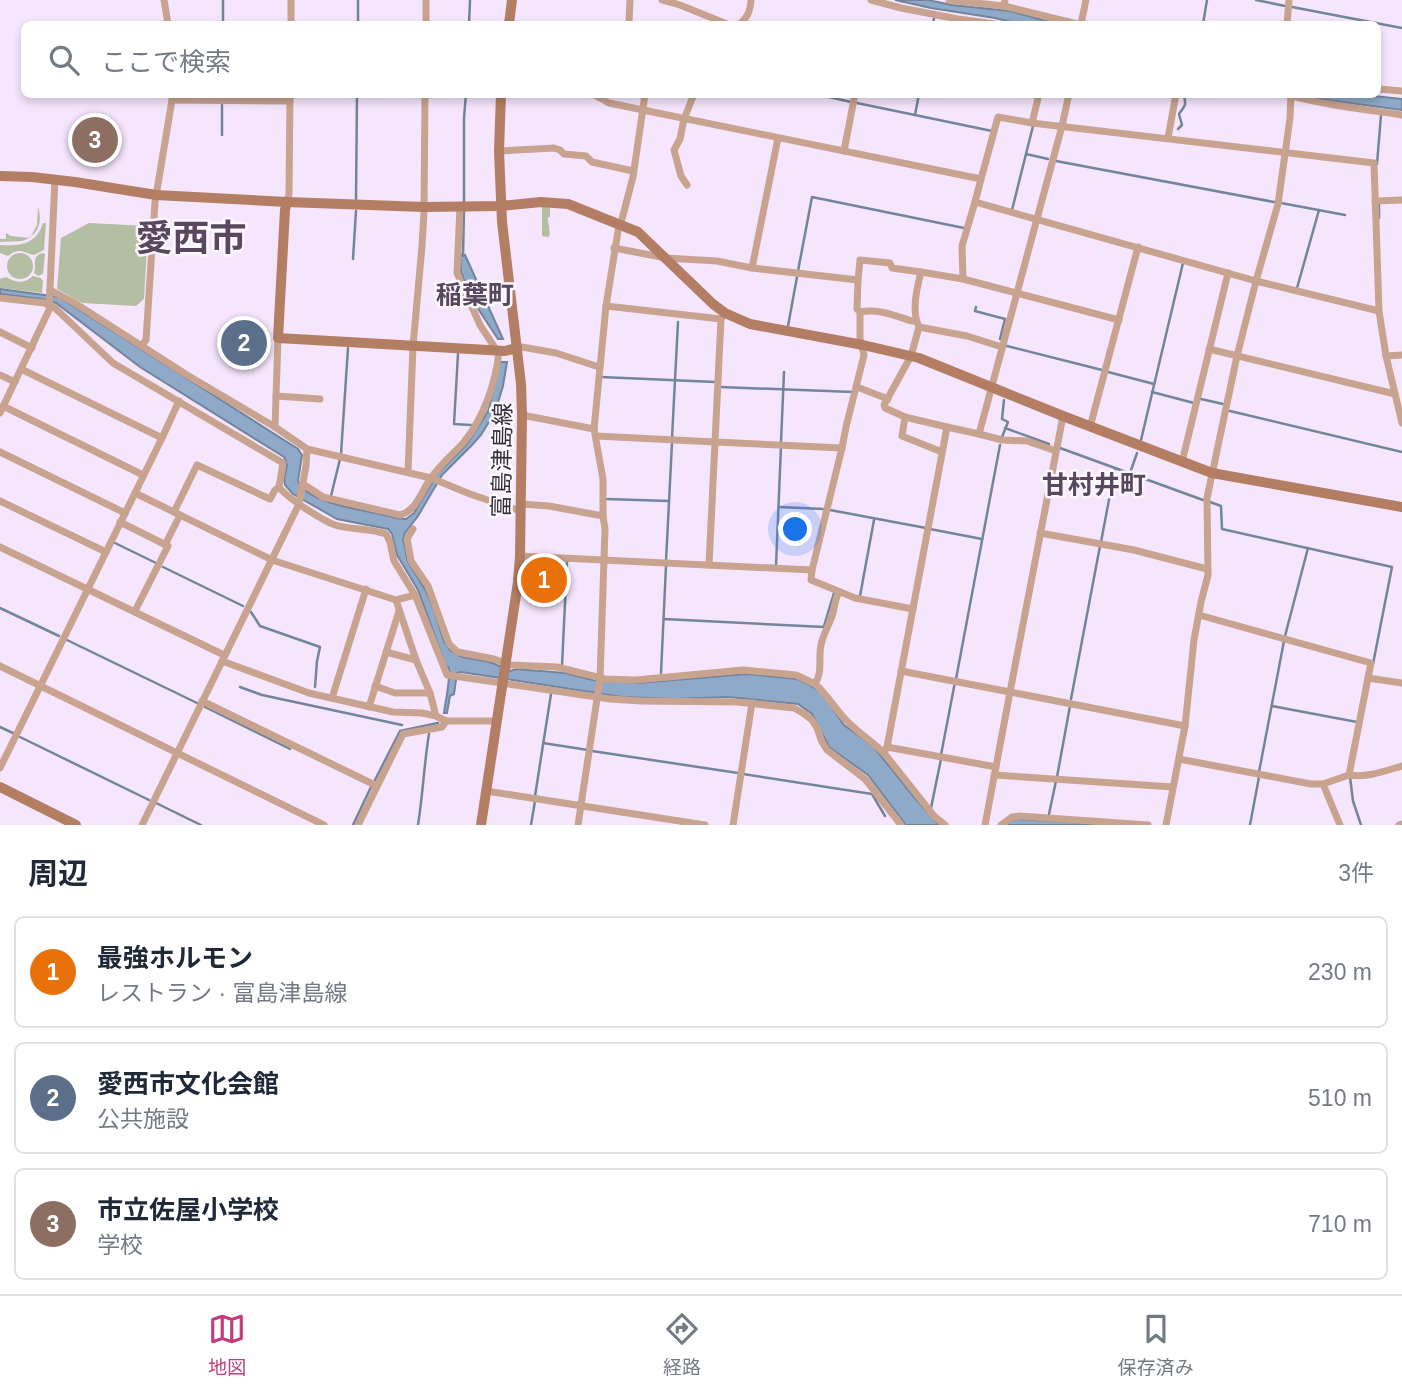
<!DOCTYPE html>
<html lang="ja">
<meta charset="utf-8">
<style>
:root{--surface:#fff;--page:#f2f2f3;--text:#1f2937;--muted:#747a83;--line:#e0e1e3;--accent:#c23d7f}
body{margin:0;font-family:Arial,"Noto Sans JP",sans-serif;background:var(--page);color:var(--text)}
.you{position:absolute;left:796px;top:530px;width:24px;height:24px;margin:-18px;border:5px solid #fff;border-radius:50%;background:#1a73e8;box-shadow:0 0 0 10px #1a73e833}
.badge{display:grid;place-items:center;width:46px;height:46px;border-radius:50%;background:var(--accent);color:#fff;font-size:23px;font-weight:700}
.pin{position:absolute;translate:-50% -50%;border:4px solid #fff;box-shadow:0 2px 7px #0006}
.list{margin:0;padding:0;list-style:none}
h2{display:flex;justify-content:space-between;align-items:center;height:91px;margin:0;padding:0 28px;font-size:30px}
h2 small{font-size:23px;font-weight:400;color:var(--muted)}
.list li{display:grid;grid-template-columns:46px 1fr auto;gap:21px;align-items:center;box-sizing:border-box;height:112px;margin:0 14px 14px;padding:0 14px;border:2px solid var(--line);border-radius:10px}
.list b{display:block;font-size:26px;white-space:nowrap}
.list p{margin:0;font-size:23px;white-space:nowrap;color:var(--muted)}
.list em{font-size:23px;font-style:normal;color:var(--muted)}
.icon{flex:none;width:38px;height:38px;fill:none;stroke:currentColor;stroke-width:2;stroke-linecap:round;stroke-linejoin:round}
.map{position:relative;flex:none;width:1402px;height:825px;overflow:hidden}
.search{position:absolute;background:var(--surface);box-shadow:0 4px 10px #0003;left:21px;right:21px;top:21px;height:77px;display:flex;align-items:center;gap:18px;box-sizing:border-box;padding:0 24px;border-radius:10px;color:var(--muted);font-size:26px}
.sheet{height:469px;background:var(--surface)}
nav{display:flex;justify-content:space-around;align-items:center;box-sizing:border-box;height:98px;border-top:2px solid var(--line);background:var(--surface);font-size:19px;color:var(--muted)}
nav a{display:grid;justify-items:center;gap:4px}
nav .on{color:var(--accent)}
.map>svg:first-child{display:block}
.green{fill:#b3bea3}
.water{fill:#8eaac8;stroke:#73849d;stroke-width:2}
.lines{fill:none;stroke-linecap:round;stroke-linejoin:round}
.stream{stroke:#73849d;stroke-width:2.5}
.street{stroke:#c8a390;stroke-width:7}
.secondary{stroke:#b37e63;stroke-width:10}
.labels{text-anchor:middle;stroke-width:5;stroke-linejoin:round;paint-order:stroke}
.street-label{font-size:23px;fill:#352d38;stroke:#fcf8fe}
.quarter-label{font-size:26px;font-weight:bold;fill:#58475f;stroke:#fcf8fe}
.town-label{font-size:37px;font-weight:bold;fill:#58475f;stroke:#fcf8fe}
</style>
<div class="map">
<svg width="1402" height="825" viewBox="0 0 1402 825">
<rect width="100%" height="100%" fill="#f6e6fd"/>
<g class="green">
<path d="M542,205H550V217H548C547,222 550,225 549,230L550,231L549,237L542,236Z"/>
<path d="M38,207C43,223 38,236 22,241L0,242V239H6V233L11,236L30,238L37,225Z"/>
<path d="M43,223H46L44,250L34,255C23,252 18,247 8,256L0,253V245C20,246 36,245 43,223Z"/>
<polygon points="89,223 148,226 144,299 136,306 82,303 57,289 61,238"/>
<circle cx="20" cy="266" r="13"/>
<path d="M43,253L45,254L43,274L38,276L34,273C37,264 31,256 43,253Z"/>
<path d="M33,276L41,278L43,281L42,293L0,288V279L6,277C16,283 24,284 33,276Z"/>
</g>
<g class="water">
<polygon points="895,0 928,0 952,5 1010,11 1057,24 1019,24 995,18 931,8"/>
<polygon points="1364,95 1402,99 1402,110 1320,99 1303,95"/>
<polygon points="460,254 465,255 503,339 498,339 471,298 461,272"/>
<path d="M0,289L59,297L298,449L302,455L298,481C309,506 371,510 396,518L406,519L414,513L438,473L467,444L488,411L500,362H507L503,386L495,412L481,435L472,445L442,475L418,516L405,533L403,539L408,562L426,591L434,610L444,642L450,650L462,657L490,662L511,671L516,669L565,673L593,680L639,683L747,674L797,679L808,684L823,694L844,725L873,746L914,797L939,825H906L868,775L829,747L812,714L798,704L728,697L675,699L622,697L461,672L457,673L454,694L450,696L447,713H444C446,698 450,683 449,668L446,666L418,590L397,555L392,534L388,529L337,519L293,494L285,485L284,480L287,465L284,457L140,367L56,303L42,299L0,294Z"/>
<polygon points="1014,819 1127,825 1005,825"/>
</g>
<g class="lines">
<g class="stream">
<polyline points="1256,0 1285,6"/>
<polyline points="1292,7 1402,28"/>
<polyline points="223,24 223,0"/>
<polyline points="358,24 358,0"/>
<polyline points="469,24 470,0"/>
<polyline points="933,24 934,18"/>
<polyline points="1203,24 1207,0"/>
<polyline points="816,94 851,102"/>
<polyline points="222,96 222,94"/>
<polyline points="857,103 992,131"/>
<polyline points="915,115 919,94"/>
<path d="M1178,129L1182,125L1179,114C1186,104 1186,106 1184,95"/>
<polyline points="222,135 222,105"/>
<polyline points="1026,154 1048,159"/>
<polyline points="1056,161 1274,202"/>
<polyline points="1377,164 1381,115"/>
<polyline points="356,200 357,94"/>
<polyline points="464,203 464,118 466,94"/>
<polyline points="1281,203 1345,215"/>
<polyline points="1379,204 1379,218"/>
<polyline points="1012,210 1033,126"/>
<polyline points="463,256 464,210"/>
<polyline points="353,259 356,211"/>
<polyline points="798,271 812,197 964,228"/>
<polyline points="1297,288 1319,210"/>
<polyline points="976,307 975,311 1005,319 1000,339"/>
<polyline points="788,326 797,277"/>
<polyline points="1007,346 1102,370"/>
<polyline points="458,354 454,424 471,425"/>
<polyline points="1108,372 1154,384"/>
<polyline points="601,377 715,382"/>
<polyline points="720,387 853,392"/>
<polyline points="1152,392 1194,403"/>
<polyline points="1201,399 1223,404"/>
<polyline points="1230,411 1402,452"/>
<polyline points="1005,428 1049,444"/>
<polyline points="1002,437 1008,422 1002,419 1004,400"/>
<polyline points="672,438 678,322"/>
<polyline points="1141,440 1183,263"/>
<polyline points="781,442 784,372"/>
<polyline points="1060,448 1203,500"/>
<polyline points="341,454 348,348"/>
<polyline points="1130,473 1137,453"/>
<polyline points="331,496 340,459"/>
<polyline points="606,499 669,501"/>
<polyline points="1210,502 1221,506 1222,529 1392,567 1373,664"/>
<polyline points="779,507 824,509"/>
<polyline points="830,510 926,528"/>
<polyline points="930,529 982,539"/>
<polyline points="1101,542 1115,468"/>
<polyline points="115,543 156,563"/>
<polyline points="666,561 672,443"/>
<polyline points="776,566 781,447"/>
<polyline points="163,567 243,606"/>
<polyline points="860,596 874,520"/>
<polyline points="0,608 59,636"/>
<polyline points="251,612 260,626 320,647 317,661 315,687"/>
<polyline points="664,619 824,627"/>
<polyline points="824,626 834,593"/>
<polyline points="1285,636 1308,548"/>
<polyline points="67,640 197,703"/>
<polyline points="562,666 567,561"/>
<polyline points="661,673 666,566"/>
<polyline points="956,679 1000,445"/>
<polyline points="240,687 262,695 402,725"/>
<polyline points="1071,699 1100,546"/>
<polyline points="1272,706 1357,722"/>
<polyline points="205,707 290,749"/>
<polyline points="0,727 13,733"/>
<polyline points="20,737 149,800"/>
<polyline points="543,743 588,750"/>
<polyline points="592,751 738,773"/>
<polyline points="941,755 955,682"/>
<polyline points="1259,772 1284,641"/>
<polyline points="743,774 872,794 885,816"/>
<polyline points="1057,777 1070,706"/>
<polyline points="1350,777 1353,801 1361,825"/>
<polyline points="375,780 400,731 438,723"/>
<polyline points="535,796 551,694"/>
<polyline points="156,803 201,825"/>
<polyline points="931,808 941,759"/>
<polyline points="1049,814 1056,781"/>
<polyline points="353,825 371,787"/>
<path d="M418,825C423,794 424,764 429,734"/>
<polyline points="531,825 535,801"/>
<polyline points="1250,825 1259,777"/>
</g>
<g class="street">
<polyline points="164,0 168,24"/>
<polyline points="662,0 680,5 727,24"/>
<polyline points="871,0 901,8 958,19 995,24"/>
<polyline points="949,0 1004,6 1005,0"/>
<polyline points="1004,6 1077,24"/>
<polyline points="291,24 291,0"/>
<polyline points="426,24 426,0"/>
<polyline points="629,24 630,0"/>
<path d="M740,24C748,16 750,12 751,0"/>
<polyline points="1081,24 1086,0"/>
<polyline points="1287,24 1289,0"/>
<polyline points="1378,89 1402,91"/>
<polyline points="593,94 609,103 643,110 981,179 975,202 1256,281 1379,311 1386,356 1402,355"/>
<polyline points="1039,94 1032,123 1374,163 1379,311"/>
<path d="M1284,94C1323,105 1362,109 1402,115"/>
<polyline points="172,100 290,101"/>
<polyline points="1168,138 1176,94"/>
<polyline points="499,151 554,148 560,150 564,154 586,156 592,162 633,171"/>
<polyline points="844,151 855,94"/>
<polyline points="981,179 998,117 1032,123"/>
<polyline points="687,185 681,176 674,150 680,139 684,119 694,94"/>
<polyline points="1375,201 1402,200"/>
<polyline points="287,202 289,194 290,94"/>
<polyline points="460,207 457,273 480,325 497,351"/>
<polyline points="614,248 666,258 717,261 752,268 778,138"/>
<polyline points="921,272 963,279 1119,320"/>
<polyline points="963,279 962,246 975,202"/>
<path d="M858,280L860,260L890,263L892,268L921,272C917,288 911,311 919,327L911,356L884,405L885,408L905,417L947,427"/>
<polyline points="50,290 73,302 187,375 275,427 307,449 431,478 470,494 520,511"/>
<polyline points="0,298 44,303 55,308 113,363 283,463 279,487 275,490 270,499 197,465 174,512"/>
<polyline points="606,306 721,319 722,317"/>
<path d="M860,312C877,308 896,316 912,321L916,320"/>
<polyline points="919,327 967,336 1002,347"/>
<polyline points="0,332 32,348"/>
<polyline points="142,345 146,340 155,202 173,94"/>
<polyline points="517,348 522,347 556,353 599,367"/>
<polyline points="1209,349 1395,394"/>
<polyline points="1386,356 1402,423"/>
<polyline points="0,375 15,382"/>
<polyline points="857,387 888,399"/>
<polyline points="276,396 320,399"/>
<polyline points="3,406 143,475"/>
<polyline points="0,413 49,310 55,179"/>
<polyline points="522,415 594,429"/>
<polyline points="1063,416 1010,692 1185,726"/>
<polyline points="905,417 902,436 942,452"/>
<polyline points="275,427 278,338"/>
<polyline points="1090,427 1138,247"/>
<polyline points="979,434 1002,440 1027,441 1056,451"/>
<polyline points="596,436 715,442 721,319"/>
<polyline points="162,438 179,401"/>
<polyline points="0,452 125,513"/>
<polyline points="1182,462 1228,273"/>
<polyline points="408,472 413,346 422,246 424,212 425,94"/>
<path d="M303,484L323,497L400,515C417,511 421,491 431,478C440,465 453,454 464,442C484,417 496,382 499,351"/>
<path d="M279,487C287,498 322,520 335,525C351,530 370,528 386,534L390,542L394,561L415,595L396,600"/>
<polyline points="135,493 272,560 396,600 416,660 430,693 436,716 446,721 496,721"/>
<polyline points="0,501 106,552"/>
<polyline points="521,504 549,506 603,516"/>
<polyline points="120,522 168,546 135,611"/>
<polyline points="413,529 407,539 411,561 428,586 449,644 458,652 494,659 510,665 557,667 605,679 636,680 743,670 796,675 815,684"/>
<polyline points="1040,533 1134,550 1207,569"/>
<polyline points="165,545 180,515"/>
<polyline points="0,547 224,655"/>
<polyline points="520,556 812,570 842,448 846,427 864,355 860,339 860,312 857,309 858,280 752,268"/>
<polyline points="709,565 715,442 842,448"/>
<polyline points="812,570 811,580 855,598 913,609"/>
<path d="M839,592C835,599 835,605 833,613C830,624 823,634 821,645C818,659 823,672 815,684C828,695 836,711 849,723C860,734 873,742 884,753L887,747"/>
<polyline points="415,595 447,675 610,699 641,701 737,702 794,708 803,713 812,720 817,728 822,742 827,750 865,779 901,825"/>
<polyline points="1199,615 1371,663 1368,678"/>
<polyline points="386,652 416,660"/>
<polyline points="222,661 309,693 393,712 422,713 436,716"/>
<polyline points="0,666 324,825"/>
<polyline points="901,671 1010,692 985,825"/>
<path d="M1402,683L1368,678L1349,775C1366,778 1385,771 1402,766"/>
<polyline points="375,686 395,693 430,693"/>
<polyline points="332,698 366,589"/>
<polyline points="202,701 377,786"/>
<polyline points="369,707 399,611"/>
<polyline points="884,753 934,816 945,825"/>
<polyline points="1179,759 1311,784 1323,784"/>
<polyline points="996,767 887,747 947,427 979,434 1062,126 1069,94"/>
<polyline points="0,768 162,438 21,369"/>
<polyline points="994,775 1173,787"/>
<polyline points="486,791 705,825"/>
<polyline points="142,825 299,504 306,466 307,449"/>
<polyline points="358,825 403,734 442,727 446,721"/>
<polyline points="578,825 600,679 605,529 603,516 603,479 594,429 606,306 619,225 622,219 633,177 645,94"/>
<polyline points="733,825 752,703"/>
<polyline points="1001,825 1012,817 1020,816 1148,825"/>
<polyline points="1166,825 1185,726 1194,640 1201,602 1208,575 1207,498 1237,356 1256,281 1278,204 1290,118 1291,94"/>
<polyline points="1340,825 1323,784 1349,775"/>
<polyline points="1399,825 1402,824"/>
</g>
<g class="secondary">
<polyline points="509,24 512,0"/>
<polyline points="0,176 32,177 75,182 156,195 287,202 424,207 501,206 541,202 568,204 638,232 713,304 725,313 750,324 863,345 919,358 1063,416 1212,473 1402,507"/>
<polyline points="287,202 285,210 278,338 505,351 517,348"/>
<polyline points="0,787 76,825"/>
<polyline points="481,825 518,582 520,556 522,415 521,384 502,222 499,151 501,94"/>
</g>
</g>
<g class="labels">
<g class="street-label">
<text transform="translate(502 460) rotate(-89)" y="8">富島津島線</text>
</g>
<g class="quarter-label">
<text x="475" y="304">稲葉町</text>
<text x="1094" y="494">甘村井町</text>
</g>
<g class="town-label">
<text x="191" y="251">愛西市</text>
</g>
</g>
</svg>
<div class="you"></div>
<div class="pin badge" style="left:544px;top:580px;background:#e8710a">1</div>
<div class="pin badge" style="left:244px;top:343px;background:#5c6f8a">2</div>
<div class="pin badge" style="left:95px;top:140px;background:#8d6e63">3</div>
<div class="search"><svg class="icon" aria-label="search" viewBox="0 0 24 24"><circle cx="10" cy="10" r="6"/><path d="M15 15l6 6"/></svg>ここで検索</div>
</div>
<section class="sheet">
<h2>周辺<small>3件</small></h2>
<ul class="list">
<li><span class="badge" style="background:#e8710a">1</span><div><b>最強ホルモン</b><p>レストラン · 富島津島線</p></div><em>230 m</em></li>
<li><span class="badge" style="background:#5c6f8a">2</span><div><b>愛西市文化会館</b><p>公共施設</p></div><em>510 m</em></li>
<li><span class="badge" style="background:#8d6e63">3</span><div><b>市立佐屋小学校</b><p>学校</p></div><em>710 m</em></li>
</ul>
</section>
<nav>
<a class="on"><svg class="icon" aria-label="map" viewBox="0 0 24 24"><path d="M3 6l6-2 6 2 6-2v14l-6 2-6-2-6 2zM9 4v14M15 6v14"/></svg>地図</a>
<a><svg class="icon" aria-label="directions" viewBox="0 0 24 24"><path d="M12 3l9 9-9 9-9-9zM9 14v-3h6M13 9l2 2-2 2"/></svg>経路</a>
<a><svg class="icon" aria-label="saved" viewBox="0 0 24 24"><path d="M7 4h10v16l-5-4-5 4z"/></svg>保存済み</a>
</nav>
